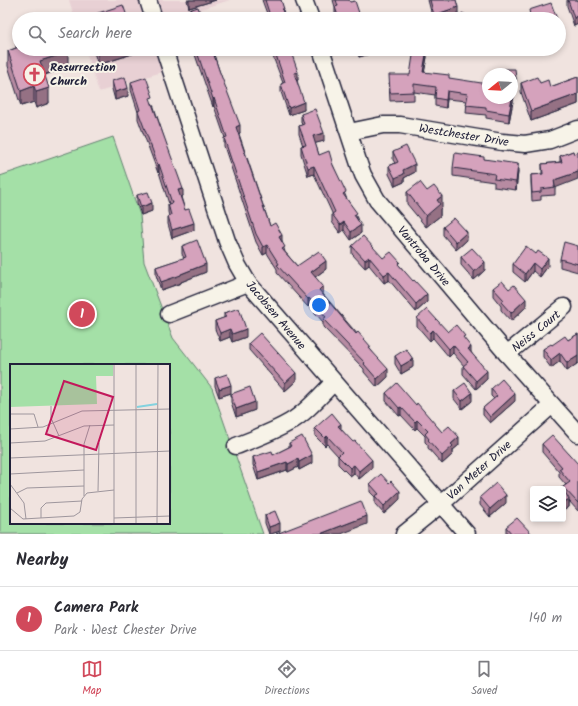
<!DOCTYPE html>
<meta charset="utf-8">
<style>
:root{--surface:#fff;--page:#f7f7f7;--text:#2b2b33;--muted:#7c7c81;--line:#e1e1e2;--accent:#d1495b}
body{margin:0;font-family:Kalam,sans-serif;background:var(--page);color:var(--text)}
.controls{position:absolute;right:12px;bottom:12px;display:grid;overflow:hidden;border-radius:4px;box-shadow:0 2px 6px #0003}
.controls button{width:36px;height:36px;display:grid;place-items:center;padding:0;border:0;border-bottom:1px solid var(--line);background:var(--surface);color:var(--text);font:20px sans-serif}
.compass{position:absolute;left:482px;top:68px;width:36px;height:36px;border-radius:50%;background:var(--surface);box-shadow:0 2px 6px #0003;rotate:252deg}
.you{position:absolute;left:319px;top:305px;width:14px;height:14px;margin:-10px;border:3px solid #fff;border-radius:50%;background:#1a73e8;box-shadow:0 0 0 6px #1a73e833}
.badge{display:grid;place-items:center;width:26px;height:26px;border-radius:50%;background:var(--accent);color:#fff;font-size:13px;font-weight:700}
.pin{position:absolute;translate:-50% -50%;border:2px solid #fff;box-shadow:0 1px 4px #0006}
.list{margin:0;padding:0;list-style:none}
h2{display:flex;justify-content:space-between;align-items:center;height:52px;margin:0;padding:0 16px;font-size:17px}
h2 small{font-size:13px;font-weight:400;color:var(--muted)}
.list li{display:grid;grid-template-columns:26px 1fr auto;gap:12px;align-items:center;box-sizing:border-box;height:64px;padding:0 16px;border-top:1px solid var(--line)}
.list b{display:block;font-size:15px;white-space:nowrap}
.list p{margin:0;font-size:13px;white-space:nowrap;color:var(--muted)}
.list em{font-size:13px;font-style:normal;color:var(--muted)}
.icon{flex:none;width:22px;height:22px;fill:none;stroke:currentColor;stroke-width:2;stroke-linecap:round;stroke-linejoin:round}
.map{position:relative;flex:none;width:578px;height:534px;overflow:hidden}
.search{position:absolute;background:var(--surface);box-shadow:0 2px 6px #0003;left:12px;right:12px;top:12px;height:44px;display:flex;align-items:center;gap:10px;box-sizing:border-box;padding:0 14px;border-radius:22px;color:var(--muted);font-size:15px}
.sheet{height:116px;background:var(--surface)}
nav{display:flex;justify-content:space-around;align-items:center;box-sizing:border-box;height:56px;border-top:1px solid var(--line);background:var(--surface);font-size:11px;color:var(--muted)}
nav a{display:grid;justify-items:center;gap:2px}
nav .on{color:var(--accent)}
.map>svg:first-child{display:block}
.built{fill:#e8d0d4}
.green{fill:#a4e0a7;stroke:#638171;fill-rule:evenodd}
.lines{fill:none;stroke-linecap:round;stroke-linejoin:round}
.minor-casing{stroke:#22223b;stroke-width:19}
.minor{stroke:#f7f3e8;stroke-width:16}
.wall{fill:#b78ba2;stroke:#22223b}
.shaded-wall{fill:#957184;stroke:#22223b}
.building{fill:#d5a2bc;stroke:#22223b}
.labels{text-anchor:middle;stroke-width:4;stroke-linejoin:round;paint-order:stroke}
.poi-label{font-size:12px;font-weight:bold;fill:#22223b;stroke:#f7f3e8;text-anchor:start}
.street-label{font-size:12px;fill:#22223b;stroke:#f7f3e8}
.inset-river{fill:none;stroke:#83d2df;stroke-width:2}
.inset-road{fill:none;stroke:#9e969d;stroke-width:1}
.view{fill:#c2185b;fill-opacity:0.15;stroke:#c2185b;stroke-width:2}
.inset-edge{fill:none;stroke:#22223b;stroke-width:2}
</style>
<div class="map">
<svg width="578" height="534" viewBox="0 0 578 534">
<rect width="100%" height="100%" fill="#f0e3df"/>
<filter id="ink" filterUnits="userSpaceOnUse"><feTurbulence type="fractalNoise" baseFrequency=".025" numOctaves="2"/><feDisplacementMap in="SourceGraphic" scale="8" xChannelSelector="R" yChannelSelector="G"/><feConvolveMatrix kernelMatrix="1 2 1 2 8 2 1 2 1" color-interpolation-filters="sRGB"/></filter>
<g filter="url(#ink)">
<g class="built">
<polygon points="69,0 230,0 168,19 75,19"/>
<polygon points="85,49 164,49 171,69 99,92"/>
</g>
<path class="green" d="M113,137L140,215L144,262L173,338L212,388L263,534H0V176ZM11,365H169V523H11Z"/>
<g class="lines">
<defs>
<g id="minor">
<polyline points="148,0 154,19"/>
<polyline points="304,0 311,19"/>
<polyline points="164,49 227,241 237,264 248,283 467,534"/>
<polyline points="321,49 359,164 363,175 377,200 507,354 578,434"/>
<polyline points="349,132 383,125 400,125 502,142 525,144 550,140 578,129"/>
<polyline points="169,314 248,283"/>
<polyline points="507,354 564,307"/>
<path d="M236,446C254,439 273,432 290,422C307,412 320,396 334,382"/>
<polyline points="404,534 441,504 552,405"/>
</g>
</defs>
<use href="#minor" class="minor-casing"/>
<use href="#minor" class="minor"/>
</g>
<g class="wall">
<polygon points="187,0 216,0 189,8"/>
<polygon points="262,0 281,0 285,19 269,19"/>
<polygon points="333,0 349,0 350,2 361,19 336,19 335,15 335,7"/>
<polygon points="428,0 456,0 458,15 446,19 433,19"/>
<polygon points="567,0 578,0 578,24 574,26 567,6"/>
<polygon points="183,12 202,19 183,19"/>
<polygon points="16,38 68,67 45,75 49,103 36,108 34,102 21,106 8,66 8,51 16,48"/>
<polygon points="93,49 135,49 135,53 98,65"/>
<polygon points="193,49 212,49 240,133 239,134 270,226 282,242 285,252 297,266 326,269 315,277 323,294 371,350 388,377 377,387 364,372 364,369 323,327 323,322 309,306 308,307 277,273 277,269 267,253 263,255 256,242 224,146 224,138 225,138 214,106 213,107"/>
<polygon points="263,49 284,49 298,80 297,80 304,110 289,115 281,92 281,84 283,83 272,54 265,56"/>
<polygon points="357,49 373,49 373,53 359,57"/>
<polygon points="465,49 476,49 474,53"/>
<polygon points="427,57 424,72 449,78 488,98 516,86 509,122 486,118 486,115 466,113 467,101 447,99 446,108 435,106 435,95 414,92 414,100 390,101 389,83 410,75"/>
<polygon points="578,77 578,104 531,121 521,92 521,83 540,83 550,87"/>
<polygon points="112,81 128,96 115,100 112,89"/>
<polygon points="131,82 153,104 183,196 181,197 185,210 194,230 172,238 168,224 168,216 169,216 168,212 168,204 169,204 159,172 158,173 138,119 138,112 131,90"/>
<polygon points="301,114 324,141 315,143 319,155 333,165 346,197 357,218 361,233 351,240 344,230 340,233 332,222 332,213 314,174 308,176 301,154 301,146 303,146 299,134 299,126 302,125 301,122"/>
<polygon points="573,151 555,188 555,195 541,196 541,200 532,201 531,183 531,175 542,174 542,164 560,162 560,156"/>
<polygon points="393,152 415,172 404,178 404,182 395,186 389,174 389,166 395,163 393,160"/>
<polygon points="484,159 518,172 516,190 494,187 494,182 453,176 453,168"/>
<polygon points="427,191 442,207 440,209 440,216 426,227 407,204 407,192"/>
<polygon points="137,195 152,211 141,215 137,203"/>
<polygon points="443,227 467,240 456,250 443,235"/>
<polygon points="182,246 206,272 181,282 181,283 161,290 156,275 156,267 184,258 182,254"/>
<polygon points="352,246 383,258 400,266 427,302 416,312 389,280 384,283 369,265 365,268 352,254"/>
<polygon points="578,246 578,272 560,267 560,259"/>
<polygon points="536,254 548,266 540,277 533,271 525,282 513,272 513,264"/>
<polygon points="461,257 485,270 474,280 461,265"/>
<polygon points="493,288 509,289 526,307 511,321 501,310 501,306 493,296"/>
<polygon points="224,313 246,337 232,342 230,337 220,341 215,329 215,321 224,318"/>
<polygon points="417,318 448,332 465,340 471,352 487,379 476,389 463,374 463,366 464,366 453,353 449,357 433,338 430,341 417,326"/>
<polygon points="578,334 578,363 567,371 560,361 551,368 543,357 543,349 552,345 568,340"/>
<polygon points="249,343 296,381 285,391 249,350"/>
<polygon points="395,356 413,367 401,374 395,364"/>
<polygon points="215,378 231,393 219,397 215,386"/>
<polygon points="491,389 515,401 490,423 483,415 483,408 494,399 491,396"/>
<polygon points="454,391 472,401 462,409 454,399"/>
<polygon points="386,393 416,405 442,432 459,445 453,450 453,454 442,464 428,448 428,445 425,442 425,436 417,428 415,430 401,415 399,416 386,401"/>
<polygon points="231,394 255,410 236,417 231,402"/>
<polygon points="315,428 341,429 372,468 359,479 354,473 350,476 338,464 338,456 327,444 325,446 315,436"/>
<polygon points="289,443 312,463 299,470 298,467 288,472 287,470 258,480 253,465 253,457 273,455 289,447"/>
<polygon points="542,444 578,464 578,511 569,501 569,507 563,511 563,487 566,485 559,477 559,472 542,452"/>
<polygon points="370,484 400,499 384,514 375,504 375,497 370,492"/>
<polygon points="480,497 506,503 490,517 480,505"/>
<polygon points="265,515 280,531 271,534 269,534 265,523"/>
<polygon points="506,527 532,534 506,534"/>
</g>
<g class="shaded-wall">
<polygon points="189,0 216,0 189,8"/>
<polygon points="458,7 458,15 446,19 434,19 434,15"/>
<polygon points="578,16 578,24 574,26 574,18"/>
<polygon points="112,49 135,49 135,53 98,65 98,54"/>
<polygon points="265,49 272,49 272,54 265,56"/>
<polygon points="359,49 373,49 373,53 359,57"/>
<polygon points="427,49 427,57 423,80 423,72"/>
<polygon points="504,49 511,49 504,52"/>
<polygon points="68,52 68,67 40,76 40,61"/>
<polygon points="298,72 298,80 294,81 294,73"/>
<polygon points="516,78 516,86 509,122 509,114"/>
<polygon points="34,86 34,102 21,106 21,91"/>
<polygon points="49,88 49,103 36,108 36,92"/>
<polygon points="128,88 128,96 115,100 115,92"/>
<polygon points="447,91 447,99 446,108 446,100"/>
<polygon points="578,94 578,104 531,121 531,111"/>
<polygon points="214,98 214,106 213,107 213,99"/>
<polygon points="304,102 304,110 289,115 289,108"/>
<polygon points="240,125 240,133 236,134 236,127"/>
<polygon points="324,133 324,141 313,144 313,136"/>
<polygon points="159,164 159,172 158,173 158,165"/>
<polygon points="415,164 415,172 404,178 404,182 395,186 395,178 403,170"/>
<polygon points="518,164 518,172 516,190 516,182"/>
<polygon points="314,166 314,174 308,176 308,168"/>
<polygon points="578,172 578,179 555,188 554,180"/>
<polygon points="183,189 183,196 178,198 178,190"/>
<polygon points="442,196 442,207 440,209 440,216 426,227 426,216 437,200"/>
<polygon points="152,203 152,211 141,215 141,207"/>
<polygon points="344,222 344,230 340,233 340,225"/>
<polygon points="194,223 194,230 172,238 172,230"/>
<polygon points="361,225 361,233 351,240 351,232"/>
<polygon points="467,232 467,240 456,250 456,242"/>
<polygon points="282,235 282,243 279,237"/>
<polygon points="267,245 267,253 263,255 263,247"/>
<polygon points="369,257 369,265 365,268 365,260"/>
<polygon points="548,258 548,266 540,277 540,269"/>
<polygon points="326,261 326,269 311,280 311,272"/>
<polygon points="485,262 485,270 474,280 474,272"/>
<polygon points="533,263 533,271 525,282 525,274"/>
<polygon points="206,264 206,272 181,282 181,283 161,290 161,282"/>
<polygon points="389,272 389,280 384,283 384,275"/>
<polygon points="323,286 323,294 319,298 319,290"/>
<polygon points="427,294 427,302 416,312 416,304"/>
<polygon points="309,298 309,306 308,307 308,299"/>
<polygon points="526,299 526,307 511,321 511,313"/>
<polygon points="230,329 230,337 220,341 220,333"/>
<polygon points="246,329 246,337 232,342 232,334"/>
<polygon points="433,330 433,338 430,341 430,333"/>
<polygon points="453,345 453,353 449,357 449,349"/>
<polygon points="471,347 471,355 468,349"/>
<polygon points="560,353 560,361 551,368 551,360"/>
<polygon points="578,356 578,363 567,371 567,363"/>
<polygon points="413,359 413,367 401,374 401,366"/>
<polygon points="388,369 388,377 377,387 377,379"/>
<polygon points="487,371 487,379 476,389 476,381"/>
<polygon points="296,373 296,381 285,391 285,383"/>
<polygon points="231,385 231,393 219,397 219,389"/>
<polygon points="472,393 472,401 462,409 462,401"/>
<polygon points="515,394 515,401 490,423 490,417"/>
<polygon points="255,402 255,410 236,417 236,409"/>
<polygon points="401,407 401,415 399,416 399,408"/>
<polygon points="417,420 417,428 415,430 415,422"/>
<polygon points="341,424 341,432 338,426"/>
<polygon points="327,436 327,444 325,446 325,438"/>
<polygon points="459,437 459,445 453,450 453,454 442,464 442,456 451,444"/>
<polygon points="312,455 312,463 299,470 299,462"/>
<polygon points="298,459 298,467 288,472 288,464"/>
<polygon points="372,460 372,468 359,479 359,471"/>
<polygon points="287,462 287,470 258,480 258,472"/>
<polygon points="354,465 354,473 350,476 350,468"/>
<polygon points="400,491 400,499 384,514 384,506"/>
<polygon points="506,495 506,503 490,517 490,509"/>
<polygon points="569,499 569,507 563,511 563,503"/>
<polygon points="367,516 367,524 341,534 320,534"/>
<polygon points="280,523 280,531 271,534 269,534 269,527"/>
</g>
<g class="building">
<polygon points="265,0 281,0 284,9 282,9 285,19 271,19"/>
<polygon points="336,0 349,0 350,2 355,1 361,19 339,19 335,7 338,6"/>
<polygon points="430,0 456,0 458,7 434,15"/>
<polygon points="568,0 578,0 578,16 574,18"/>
<polygon points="551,3 557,19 518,19 530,15 529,10"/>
<polygon points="123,5 128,19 87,19 86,17"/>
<polygon points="198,7 202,19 186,19 183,12"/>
<polygon points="462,13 473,18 473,19 459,19"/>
<polygon points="19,37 19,47 16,38"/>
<polygon points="19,47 19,49 67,49 68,52 40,61 49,88 36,92 34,86 21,91 8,51"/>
<polygon points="97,49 112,49 98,54"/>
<polygon points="196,49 212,49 219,70 240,125 236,127 270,226 275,223 282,235 279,237 285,247 282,249 297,266 319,251 326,261 311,272 323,286 319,290 356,334 358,332 371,347 369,348 388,369 377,379 364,364 365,363 323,319 326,317 309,298 308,299 277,265 279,264 267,245 263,247 256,234 224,138 227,137 214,98 213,99"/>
<polygon points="274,49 284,49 285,50 290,49 298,72 294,73 304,102 289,108 281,84 285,82"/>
<polygon points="414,49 427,49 423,72 449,75 449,78 488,84 488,98 512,98 512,74 505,74 504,69 515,69 516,78 509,114 486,110 486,107 466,105 468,94 447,91 446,100 435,98 436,87 414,84 414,92 390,93 389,75 410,75"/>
<polygon points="125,77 128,88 115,92 112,81"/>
<polygon points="146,77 153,97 150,98 183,189 178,190 185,210 189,209 194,223 172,230 168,216 171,215 168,204 172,203 159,164 158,165 138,111 140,110 131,82"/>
<polygon points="537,77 540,83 548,80 550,87 578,77 578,94 531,111 521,83"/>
<polygon points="315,109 324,133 313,136 319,155 329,151 333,165 346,192 343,194 357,213 354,215 361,225 351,232 344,222 340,225 332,214 335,212 314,166 308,168 301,146 306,145 299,126 304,124 301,114"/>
<polygon points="406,146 415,164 403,170 404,174 395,178 389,166 398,162 393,152"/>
<polygon points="573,151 574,154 578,152 578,172 554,180 555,187 541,189 541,192 532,193 531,175 543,174 542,164 562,162 560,156"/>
<polygon points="455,153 484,157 484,159 518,164 516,182 494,179 495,174 453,168"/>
<polygon points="420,182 427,191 434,186 442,196 437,200 440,204 426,216 407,192"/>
<polygon points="148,192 152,203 141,207 137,195"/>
<polygon points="454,218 467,232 456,242 443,227"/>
<polygon points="363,236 383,258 391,252 400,262 398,264 413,281 414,280 427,294 416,304 389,272 384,275 369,257 365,260 352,246"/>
<polygon points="197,240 206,264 181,274 181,275 161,282 156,267 186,257 182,246"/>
<polygon points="564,242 578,246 578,264 560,259"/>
<polygon points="526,246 536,254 538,251 548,258 540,269 533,263 525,274 513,264"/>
<polygon points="472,248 485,262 474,272 461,257"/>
<polygon points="502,281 509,289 514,285 526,299 511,313 501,302 504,300 493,288"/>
<polygon points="239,308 246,329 232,334 230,329 220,333 215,321 226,317 224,313"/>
<polygon points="427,309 448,332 456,325 465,336 463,337 471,347 468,349 487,371 476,381 463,366 468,362 453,345 449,349 433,330 430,333 417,318"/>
<polygon points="260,333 296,373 285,383 249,343"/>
<polygon points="578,334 578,356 567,363 560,353 551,360 543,349 551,344 552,345 565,336 568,340"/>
<polygon points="406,349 413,359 401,366 395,356"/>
<polygon points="227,374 231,385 219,389 215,378"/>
<polygon points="502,379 515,394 490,417 483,408 497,396 491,389"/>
<polygon points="397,383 416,405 417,403 442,432 449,426 459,437 451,444 453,446 442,456 428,440 429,439 425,434 428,431 417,420 415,422 401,407 399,408 386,393"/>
<polygon points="465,383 472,393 462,401 454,391"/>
<polygon points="250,387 255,402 236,409 231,394"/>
<polygon points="332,413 341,424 338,426 353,442 355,441 372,460 359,471 354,465 350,468 338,456 342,452 327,436 325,438 315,428"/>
<polygon points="552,435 578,464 578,503 563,487 570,482 559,469 562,467 542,444"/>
<polygon points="302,436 312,455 299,462 298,459 288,464 287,462 258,472 253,457 272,451 273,455 291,446 289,443"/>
<polygon points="381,474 389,483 391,481 400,491 384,506 375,496 379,494 370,484"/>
<polygon points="496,483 506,495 490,509 480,497"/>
<polygon points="562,487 569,499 563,503 563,489 560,489"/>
<polygon points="361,501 367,516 320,534 276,534"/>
<polygon points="275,511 280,523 269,527 265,515"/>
<polygon points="517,518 532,534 512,534 506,527"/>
</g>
</g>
<defs>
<symbol id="church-ring" viewBox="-11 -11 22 22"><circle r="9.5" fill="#f7f3e8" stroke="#d1495b" stroke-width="1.5"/><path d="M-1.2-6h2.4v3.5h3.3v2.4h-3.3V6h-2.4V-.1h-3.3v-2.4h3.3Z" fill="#d1495b"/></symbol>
</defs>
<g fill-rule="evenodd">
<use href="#church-ring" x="22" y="62" width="25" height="25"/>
</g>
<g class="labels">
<g class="poi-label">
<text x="50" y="71">Resurrection<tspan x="50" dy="14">Church</tspan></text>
</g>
<g class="street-label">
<text transform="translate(464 135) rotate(9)" y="4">Westchester Drive</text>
<text transform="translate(424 256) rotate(50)" y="4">Vantroba Drive</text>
<text transform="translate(276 315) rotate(50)" y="4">Jacobsen Avenue</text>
<text transform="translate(536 331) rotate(-39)" y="4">Neiss Court</text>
<text transform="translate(479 470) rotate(-42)" y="4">Van Meter Drive</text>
</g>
</g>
<g transform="translate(10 364)">
<rect width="160" height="160" fill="#f0e3df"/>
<path d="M0,0H103V12H86L87,40L0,43Z" fill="#a4e0a7"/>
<path class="inset-river" d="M127,43L147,40"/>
<path class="inset-road" d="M126,0V160M41,42V54L49,72M0,50H24L28,63M0,65L33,63L72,47L160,45M0,79L35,77L74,62L104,61M0,94L160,87M0,110L74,106M0,120L14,139L16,155M88,127L89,79M7,129L17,124L74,122M74,132V80L80,61M0,144L13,155L64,152L70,148L72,135L77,129L104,126M31,154V144L36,139L72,137M104,154L160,152M104,160V0M147,160L148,0"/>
<path class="view" d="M54,17L103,33L86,86L36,70Z"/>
<rect width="160" height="160" class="inset-edge"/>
</g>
</svg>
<div class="controls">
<button><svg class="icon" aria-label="layers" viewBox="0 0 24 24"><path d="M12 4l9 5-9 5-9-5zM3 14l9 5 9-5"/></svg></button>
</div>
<svg class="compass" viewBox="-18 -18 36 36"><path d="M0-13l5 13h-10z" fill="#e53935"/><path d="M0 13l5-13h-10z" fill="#7c7c81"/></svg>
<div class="you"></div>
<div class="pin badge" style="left:82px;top:314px">1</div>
<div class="search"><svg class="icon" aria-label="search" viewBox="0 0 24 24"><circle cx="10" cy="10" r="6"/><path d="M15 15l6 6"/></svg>Search here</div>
</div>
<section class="sheet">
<h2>Nearby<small></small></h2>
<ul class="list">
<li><span class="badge">1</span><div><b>Camera Park</b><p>Park · West Chester Drive</p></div><em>140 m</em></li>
</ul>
</section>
<nav>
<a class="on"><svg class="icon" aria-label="map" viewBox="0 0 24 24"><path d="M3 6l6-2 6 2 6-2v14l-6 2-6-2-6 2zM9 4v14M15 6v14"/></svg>Map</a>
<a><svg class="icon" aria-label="directions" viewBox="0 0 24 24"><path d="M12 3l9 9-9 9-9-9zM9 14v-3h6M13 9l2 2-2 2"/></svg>Directions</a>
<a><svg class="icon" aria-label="saved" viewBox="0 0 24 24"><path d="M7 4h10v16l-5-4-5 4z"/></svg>Saved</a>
</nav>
